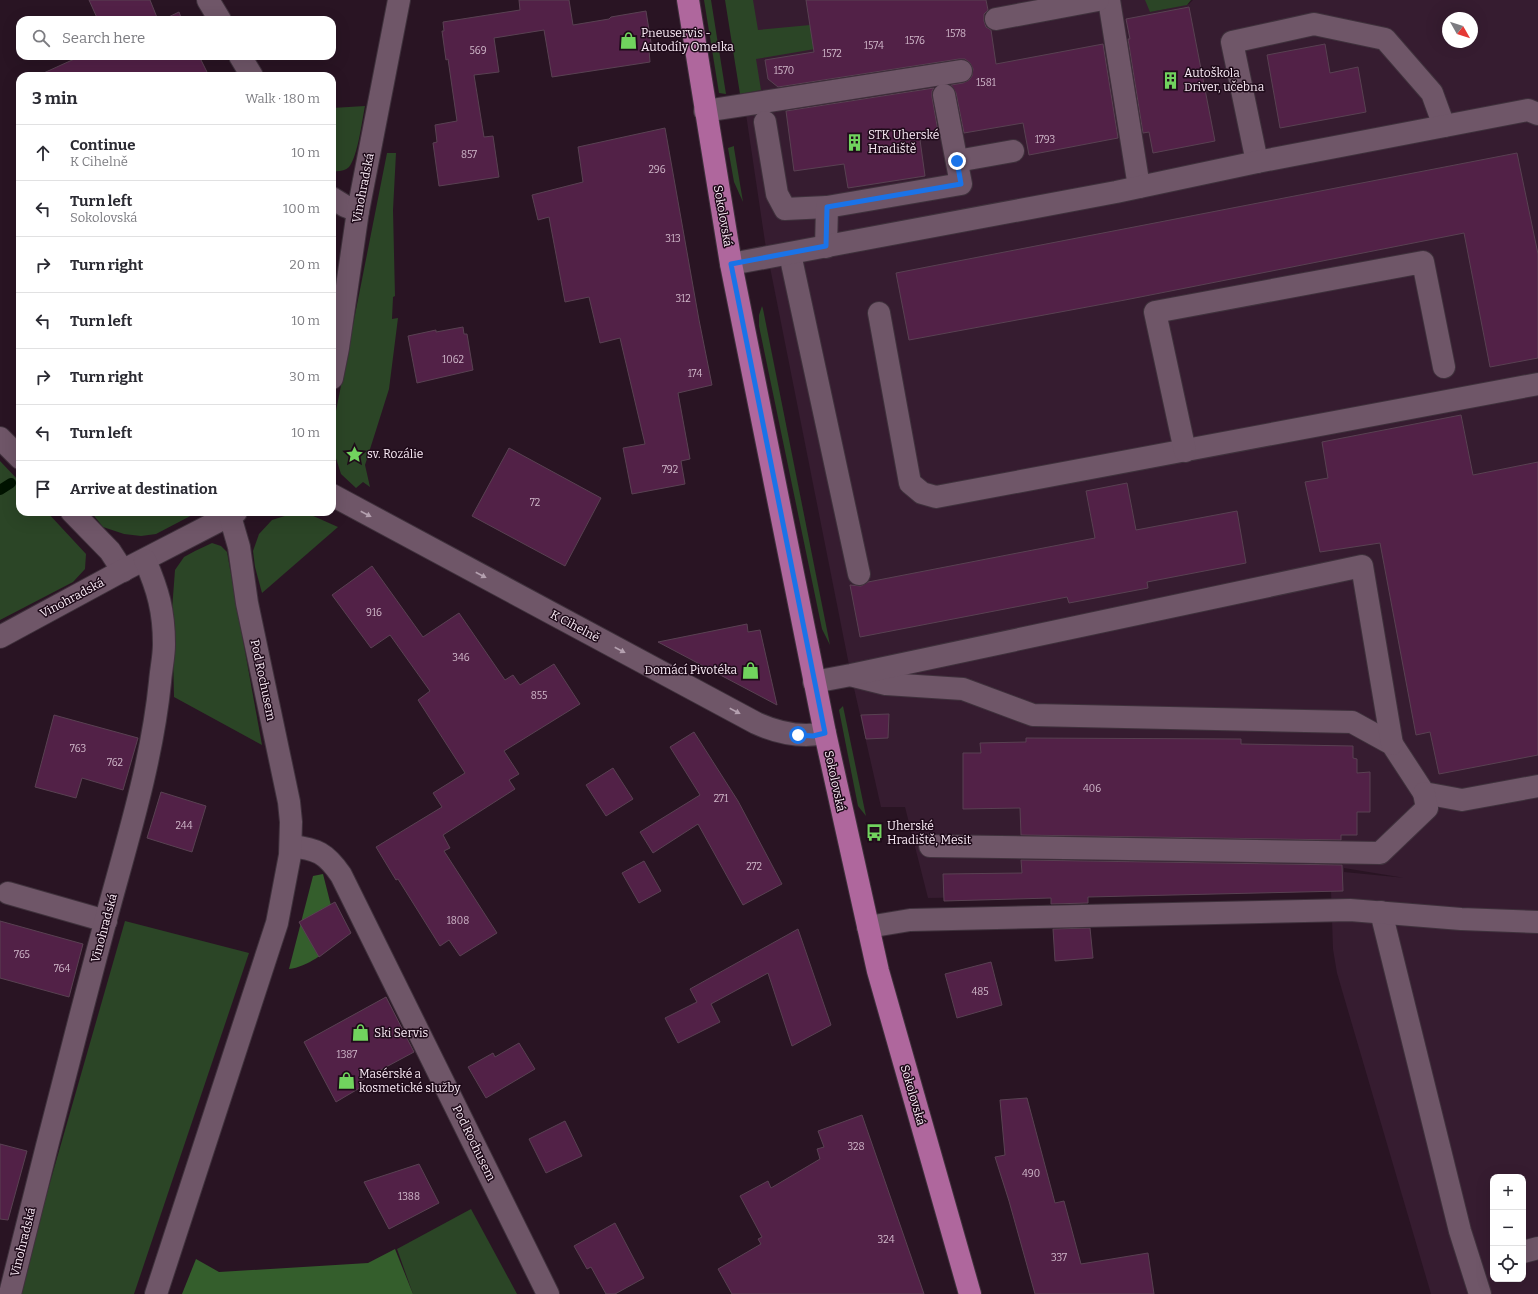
<!DOCTYPE html>
<meta charset="utf-8">
<style>
:root{--surface:#fff;--page:#f2f2f3;--text:#2b2b33;--muted:#7c7c81;--line:#e1e1e2}
body{margin:0;font-family:Bitter,serif;background:var(--page);color:var(--text)}
.controls{position:absolute;right:12px;bottom:12px;display:grid;overflow:hidden;border-radius:8px;box-shadow:0 4px 16px #0002}
.controls button{width:36px;height:36px;display:grid;place-items:center;padding:0;border:0;border-bottom:1px solid var(--line);background:var(--surface);color:var(--text);font:20px sans-serif}
.compass{position:absolute;left:1442px;top:12px;width:36px;height:36px;border-radius:50%;background:var(--surface);box-shadow:0 4px 16px #0002;rotate:129deg}
.stop{position:absolute;width:12px;height:12px;margin:-9px;border:3px solid #1a73e8;border-radius:50%;background:#fff}
.stop.end{background:#1a73e8;border-color:#fff;box-shadow:0 1px 4px #0008}
.list{margin:0;padding:0;list-style:none}
h2{display:flex;justify-content:space-between;align-items:center;height:52px;margin:0;padding:0 16px;font-size:17px}
h2 small{font-size:13px;font-weight:400;color:var(--muted)}
.list li{display:grid;grid-template-columns:26px 1fr auto;gap:12px;align-items:center;box-sizing:border-box;height:56px;padding:0 16px;border-top:1px solid var(--line)}
.list b{display:block;font-size:15px;white-space:nowrap}
.list p{margin:0;font-size:13px;white-space:nowrap;color:var(--muted)}
.list em{font-size:13px;font-style:normal;color:var(--muted)}
.icon{flex:none;width:22px;height:22px;fill:none;stroke:currentColor;stroke-width:2;stroke-linecap:round;stroke-linejoin:round}
.map{position:relative;flex:none;width:1538px;height:1294px;overflow:hidden}
.search{position:absolute;background:var(--surface);box-shadow:0 4px 16px #0002;left:16px;top:16px;width:320px;height:44px;display:flex;align-items:center;gap:10px;box-sizing:border-box;padding:0 14px;border-radius:12px;color:var(--muted);font-size:15px}
.panel{position:absolute;background:var(--surface);box-shadow:0 4px 16px #0002;left:16px;top:72px;width:320px;height:444px;border-radius:12px}
.map>svg:first-child{display:block}
.built{fill:#361c30;fill-rule:evenodd}
.green{fill:#2b4526}
.forest{fill:#345e2c}
.lines{fill:none;stroke-linecap:round;stroke-linejoin:round}
.stream{stroke:#011300;stroke-width:10}
.building{fill:#522147;stroke:#594152}
.minor-casing{stroke:#3f313c;stroke-width:24}
.major-casing{stroke:#3f313c;stroke-width:24}
.minor{stroke:#6f5668;stroke-width:22}
.major{stroke:#af679d;stroke-width:22}
.oneway{fill:#b4a0af}
.route{stroke:#1a73e8;stroke-width:5}
.labels{text-anchor:middle;stroke-width:3;stroke-linejoin:round;paint-order:stroke}
.number-label{font-size:10px;fill:#d0b8ca}
.poi-label{font-size:12px;fill:#faebf6;stroke:#1f0b1a;text-anchor:start}
.street-label{font-size:12px;fill:#faebf6;stroke:#1f0b1a}
</style>
<div class="map">
<svg width="1538" height="1294" viewBox="0 0 1538 1294">
<rect width="100%" height="100%" fill="#291423"/>
<path class="built" d="M729,0H1160L1150,12L1189,4L1193,0H1538V1294H1431L1337,973L1333,949L1331,891L928,898L905,807H881L851,675L765,242ZM1448,18H1472V42H1448ZM1344,868L1405,878H1406L1344,872ZM1493,1177H1523V1279H1493Z"/>
<g class="green">
<polygon points="704,0 711,0 726,94 719,93"/>
<polygon points="725,0 753,0 758,30 810,25 815,49 756,59 761,90 740,94"/>
<polygon points="1145,0 1191,0 1187,5 1150,12"/>
<path d="M365,106C362,120 358,156 349,167C345,171 338,172 332,171V108Z"/>
<polygon points="734,146 734,148 743,202 734,182 728,148"/>
<polygon points="387,153 396,153 393,210 395,296 393,297 392,319 398,318 389,389 365,465 370,487 363,482 356,488 341,474 334,452 334,421"/>
<polygon points="762,306 763,309 830,645 822,629 759,326 759,315"/>
<polygon points="0,461 20,482 20,512 47,512 86,554 85,569 73,582 0,620"/>
<polygon points="91,512 198,512 156,534 141,536 124,534 103,527"/>
<polygon points="291,514 311,515 338,527 262,593 255,567 253,551 259,534 272,520"/>
<polygon points="212,543 221,546 227,552 262,745 174,697 172,610 175,570 184,557 195,551"/>
<polygon points="843,706 866,816 858,806 839,710"/>
<polygon points="125,921 249,953 134,1294 18,1294"/>
<polygon points="471,1209 517,1294 413,1294 397,1249"/>
</g>
<g class="forest">
<path d="M323,874L340,941C325,952 308,967 289,969L313,876Z"/>
<polygon points="395,1249 413,1294 182,1294 196,1259 219,1272 368,1263"/>
</g>
<g class="lines">
<polyline class="stream" points="0,490 11,483"/>
</g>
<g class="building">
<polygon points="89,0 150,0 158,20 98,20"/>
<polygon points="519,0 569,0 573,25 609,19 611,17 646,11 652,49 649,50 650,62 552,77 544,30 494,38 499,72 474,75 484,137 493,136 499,177 439,186 433,143 437,142 435,125 457,121 448,59 446,60 442,31 444,31 443,22 520,10"/>
<polygon points="806,0 986,0 988,10 984,14 984,21 986,27 991,30 996,64 1103,44 1118,138 1029,155 1023,123 964,133 956,93 951,85 963,83 969,80 972,76 973,69 970,63 965,59 959,59 778,87 768,79 765,60 814,52"/>
<polygon points="1189,7 1215,141 1153,153 1149,132 1143,133 1128,39 1130,39 1126,19"/>
<polygon points="179,12 182,20 162,20"/>
<polygon points="1325,44 1330,73 1358,67 1366,112 1280,128 1267,55"/>
<polygon points="81,56 199,56 209,76 37,76"/>
<polygon points="934,88 932,91 932,97 939,137 920,140 925,176 848,188 844,164 794,171 786,111"/>
<polygon points="665,128 699,320 712,385 678,393 690,459 681,461 685,484 632,494 623,448 645,444 620,338 600,343 589,297 565,302 549,217 538,220 532,195 583,182 578,147"/>
<polygon points="1517,153 1538,254 1538,358 1490,367 1464,233 1125,300 909,340 896,273"/>
<polygon points="463,327 464,334 467,334 473,370 417,383 408,336 436,330 436,332"/>
<polygon points="1461,415 1473,475 1538,462 1538,755 1439,774 1430,732 1416,735 1380,543 1320,552 1305,482 1328,478 1322,442"/>
<polygon points="509,448 601,498 565,566 472,516"/>
<polygon points="1127,483 1136,530 1237,511 1246,563 1147,582 1148,588 1069,603 1067,597 860,637 850,585 861,586 868,582 1095,538 1086,491"/>
<polygon points="372,566 423,637 459,613 505,680 513,675 520,685 554,664 580,704 504,751 519,774 509,780 515,789 443,835 450,848 444,851 497,933 460,956 449,940 440,946 398,879 396,880 376,847 442,807 433,793 465,773 418,700 430,691 390,635 371,648 332,595"/>
<polygon points="747,624 748,632 760,630 777,705 658,642"/>
<polygon points="889,714 888,738 866,739 861,715"/>
<polygon points="54,715 138,738 123,790 82,778 76,798 35,787"/>
<polygon points="694,732 738,801 782,884 743,905 698,824 653,853 640,832 700,795 670,747"/>
<polygon points="1026,738 1241,739 1241,744 1353,746 1353,758 1357,759 1357,773 1370,772 1370,812 1357,812 1357,835 1341,835 1341,840 1021,835 1020,808 963,809 963,753 981,753 980,743 1026,742"/>
<polygon points="613,768 633,799 606,816 586,785"/>
<polygon points="161,792 206,806 192,852 147,838"/>
<polygon points="1021,860 1342,865 1343,891 1088,897 1088,903 1051,904 1051,898 944,901 943,874 1022,873"/>
<polygon points="644,861 661,891 639,903 622,873"/>
<polygon points="335,902 351,933 319,957 299,922"/>
<polygon points="0,921 83,944 69,997 0,978"/>
<polygon points="1090,928 1093,958 1055,961 1053,929"/>
<polygon points="798,929 831,1025 792,1046 768,973 711,1004 720,1022 678,1043 665,1018 697,1002 690,989"/>
<polygon points="991,962 1002,1005 957,1018 945,974"/>
<polygon points="386,997 414,1052 360,1081 363,1086 336,1102 304,1042"/>
<polygon points="519,1043 535,1069 486,1098 468,1067 493,1053 495,1057"/>
<polygon points="1027,1098 1055,1203 1064,1201 1081,1264 1148,1253 1154,1294 1035,1294 1009,1201 995,1157 1005,1155 1000,1100"/>
<polygon points="862,1115 924,1294 732,1294 718,1269 761,1244 758,1239 762,1237 740,1196 768,1181 771,1188 820,1159 817,1149 824,1147 818,1131"/>
<polygon points="565,1121 582,1156 546,1173 529,1139"/>
<polygon points="0,1144 27,1151 8,1220 0,1219"/>
<polygon points="419,1164 439,1203 389,1229 364,1182"/>
<polygon points="615,1223 644,1278 615,1294 606,1294 591,1267 587,1269 574,1246"/>
</g>
<g class="lines">
<defs>
<g id="minor">
<polyline points="208,0 220,20"/>
<polyline points="1109,0 1139,187"/>
<polyline points="996,19 1098,0"/>
<polyline points="240,56 252,76"/>
<polyline points="705,111 961,71"/>
<polyline points="765,122 777,194 785,209 827,207"/>
<polyline points="957,161 1013,151"/>
<polyline points="1257,162 1232,42 1314,24 1385,39 1432,93 1444,126"/>
<polyline points="332,198 345,206 358,211"/>
<polyline points="826,247 827,207 961,184 944,95"/>
<polyline points="790,254 859,574"/>
<polyline points="731,264 1116,192 1257,162 1528,110 1538,114"/>
<polyline points="879,313 910,483 922,493 936,497 1538,384"/>
<polyline points="332,378 338,348 358,211 399,0"/>
<polyline points="0,438 20,458"/>
<polyline points="1185,451 1155,312 1423,262 1444,367"/>
<path d="M332,495L756,723C778,733 801,738 825,733"/>
<polyline points="72,512 110,551 123,571"/>
<polyline points="0,637 120,572 236,512"/>
<polyline points="854,676 886,684 963,689 1033,715 1352,722 1392,744 1424,793 1462,800 1538,786"/>
<polyline points="814,682 851,675 1362,566 1392,744"/>
<path d="M291,846C317,849 326,853 341,875L548,1294"/>
<polyline points="930,846 1380,853 1427,808 1424,793"/>
<polyline points="8,893 106,921"/>
<polyline points="1381,912 1460,1231 1480,1294"/>
<polyline points="868,927 910,920 1350,910 1461,919 1538,922"/>
<polyline points="1523,1252 1538,1248"/>
<path d="M10,1294C41,1168 73,1043 106,919C127,841 152,762 160,682C161,669 164,657 164,644C164,611 158,590 145,560"/>
<polyline points="156,1294 277,923 290,855 291,822 289,802 247,603 239,547 230,516"/>
</g>
<polyline id="major" points="688,0 731,264 825,733 878,971 970,1294"/>
</defs>
<use href="#minor" class="minor-casing"/>
<use href="#major" class="major-casing"/>
<use href="#minor" class="minor"/>
<use href="#major" class="major"/>
</g>
<defs><path id="oneway-solid" d="M-6-.8H1V-3.2L6.5 0L1 3.2V.8H-6Z"/></defs>
<g class="oneway">
<use href="#oneway-solid" transform="translate(366 514) rotate(28)"/>
<use href="#oneway-solid" transform="translate(481 575) rotate(28)"/>
<use href="#oneway-solid" transform="translate(620 650) rotate(28)"/>
<use href="#oneway-solid" transform="translate(735 711) rotate(28)"/>
</g>
<g class="lines">
<polyline class="route" points="798,735 813,736 825,733 731,264 826,246 827,207 961,184 957,161"/>
</g>
<defs>
<symbol id="shop-bare" viewBox="-9 -9 18 18"><path d="M-5-2.5h2.3a2.7 3.5 0 0 1 5.4 0H5L5.5 6h-11ZM-1.5-2.5h3a1.5 2.3 0 0 0-3 0Z" fill="#71d35e" stroke="#1f0b1a" stroke-width="2.5" paint-order="stroke"/></symbol>
<symbol id="building-bare" viewBox="-9 -9 18 18"><path d="M-4-6H4V6H1V3H-1V6H-4ZM-2.5-4.3h1.7v1.8h-1.7ZM.8-4.3h1.7v1.8H.8ZM-2.5-1h1.7V.8h-1.7ZM.8-1h1.7V.8H.8Z" fill="#71d35e" stroke="#1f0b1a" stroke-width="2.5" paint-order="stroke"/></symbol>
<symbol id="sight-bare" viewBox="-9 -9 18 18"><path d="M0-6L1.8-2.2L6-1.7L2.9 1.2L3.7 5.4L0 3.3L-3.7 5.4L-2.9 1.2L-6-1.7L-1.8-2.2Z" fill="#71d35e" stroke="#1f0b1a" stroke-width="2.5" paint-order="stroke"/></symbol>
<symbol id="bus-bare" viewBox="-9 -9 18 18"><path d="M-5-6H5V4H4V6H2V4H-2V6H-4V4H-5ZM-3.5-4V0h7V-4ZM-3.5 1.2v1.5H-2V1.2ZM2 1.2v1.5H3.5V1.2Z" fill="#71d35e" stroke="#1f0b1a" stroke-width="2.5" paint-order="stroke"/></symbol>
</defs>
<g fill-rule="evenodd">
<use href="#shop-bare" x="616" y="28" width="25" height="25"/>
<use href="#building-bare" x="1158" y="68" width="25" height="25"/>
<use href="#building-bare" x="842" y="130" width="25" height="25"/>
<use href="#sight-bare" x="342" y="442" width="25" height="25"/>
<use href="#shop-bare" x="738" y="658" width="25" height="25"/>
<use href="#bus-bare" x="862" y="820" width="25" height="25"/>
<use href="#shop-bare" x="348" y="1020" width="25" height="25"/>
<use href="#shop-bare" x="334" y="1068" width="25" height="25"/>
</g>
<g class="labels">
<g class="number-label">
<text x="956" y="37">1578</text>
<text x="915" y="44">1576</text>
<text x="874" y="49">1574</text>
<text x="478" y="54">569</text>
<text x="832" y="57">1572</text>
<text x="784" y="74">1570</text>
<text x="986" y="86">1581</text>
<text x="1045" y="143">1793</text>
<text x="469" y="158">857</text>
<text x="657" y="173">296</text>
<text x="673" y="242">313</text>
<text x="683" y="302">312</text>
<text x="453" y="363">1062</text>
<text x="695" y="377">174</text>
<text x="670" y="473">792</text>
<text x="535" y="506">72</text>
<text x="374" y="616">916</text>
<text x="461" y="661">346</text>
<text x="539" y="699">855</text>
<text x="78" y="752">763</text>
<text x="115" y="766">762</text>
<text x="1092" y="792">406</text>
<text x="721" y="802">271</text>
<text x="184" y="829">244</text>
<text x="754" y="870">272</text>
<text x="458" y="924">1808</text>
<text x="22" y="958">765</text>
<text x="62" y="972">764</text>
<text x="980" y="995">485</text>
<text x="347" y="1058">1387</text>
<text x="856" y="1150">328</text>
<text x="1031" y="1177">490</text>
<text x="409" y="1200">1388</text>
<text x="886" y="1243">324</text>
<text x="1059" y="1261">337</text>
</g>
<g class="poi-label">
<text x="641" y="37">Pneuservis -<tspan x="641" dy="14">Autodíly Omelka</tspan></text>
<text x="1184" y="77">Autoškola<tspan x="1184" dy="14">Driver, učebna</tspan></text>
<text x="868" y="139">STK Uherské<tspan x="868" dy="14">Hradiště</tspan></text>
<text x="367" y="458">sv. Rozálie</text>
<text x="737" y="674" text-anchor="end">Domácí Pivotéka</text>
<text x="887" y="830">Uherské<tspan x="887" dy="14">Hradiště, Mesit</tspan></text>
<text x="374" y="1037">Ski Servis</text>
<text x="359" y="1078">Masérské a<tspan x="359" dy="14">kosmetické služby</tspan></text>
</g>
<g class="street-label">
<text transform="translate(363 188) rotate(-79)" y="4">Vinohradská</text>
<text transform="translate(723 216) rotate(80)" y="4">Sokolovská</text>
<text transform="translate(72 598) rotate(-28)" y="4">Vinohradská</text>
<text transform="translate(575 626) rotate(28)" y="4">K Cihelně</text>
<text transform="translate(263 680) rotate(78)" y="4">Pod Rochusem</text>
<text transform="translate(835 781) rotate(78)" y="4">Sokolovská</text>
<text transform="translate(104 928) rotate(-75)" y="4">Vinohradská</text>
<text transform="translate(913 1095) rotate(74)" y="4">Sokolovská</text>
<text transform="translate(474 1143) rotate(64)" y="4">Pod Rochusem</text>
<text transform="translate(23 1242) rotate(-76)" y="4">Vinohradská</text>
</g>
</g>
</svg>
<div class="controls">
<button>+</button>
<button>−</button>
<button><svg class="icon" aria-label="locate" viewBox="0 0 24 24"><circle cx="12" cy="12" r="6"/><path d="M12 2v4M12 18v4M2 12h4M18 12h4"/></svg></button>
</div>
<svg class="compass" viewBox="-18 -18 36 36"><path d="M0-13l5 13h-10z" fill="#e53935"/><path d="M0 13l5-13h-10z" fill="#7c7c81"/></svg>
<div class="stop" style="left:798px;top:735px"></div>
<div class="stop end" style="left:957px;top:161px"></div>
<div class="search"><svg class="icon" aria-label="search" viewBox="0 0 24 24"><circle cx="10" cy="10" r="6"/><path d="M15 15l6 6"/></svg>Search here</div>
<section class="panel">
<h2>3 min<small>Walk · 180 m</small></h2>
<ul class="list">
<li><svg class="icon" aria-label="ahead" viewBox="0 0 24 24"><path d="M12 20V5M6 11l6-6 6 6"/></svg><div><b>Continue</b><p>K Cihelně</p></div><em>10 m</em></li>
<li><svg class="icon" aria-label="left" viewBox="0 0 24 24"><path d="M17 20v-9H6M10 6l-5 5 5 5"/></svg><div><b>Turn left</b><p>Sokolovská</p></div><em>100 m</em></li>
<li><svg class="icon" aria-label="right" viewBox="0 0 24 24"><path d="M7 20v-9h11M14 6l5 5-5 5"/></svg><div><b>Turn right</b></div><em>20 m</em></li>
<li><svg class="icon" aria-label="left" viewBox="0 0 24 24"><path d="M17 20v-9H6M10 6l-5 5 5 5"/></svg><div><b>Turn left</b></div><em>10 m</em></li>
<li><svg class="icon" aria-label="right" viewBox="0 0 24 24"><path d="M7 20v-9h11M14 6l5 5-5 5"/></svg><div><b>Turn right</b></div><em>30 m</em></li>
<li><svg class="icon" aria-label="left" viewBox="0 0 24 24"><path d="M17 20v-9H6M10 6l-5 5 5 5"/></svg><div><b>Turn left</b></div><em>10 m</em></li>
<li><svg class="icon" aria-label="arrive" viewBox="0 0 24 24"><path d="M6 21V4h12l-3 4 3 4H6"/></svg><div><b>Arrive at destination</b></div></li>
</ul>
</section>
</div>
